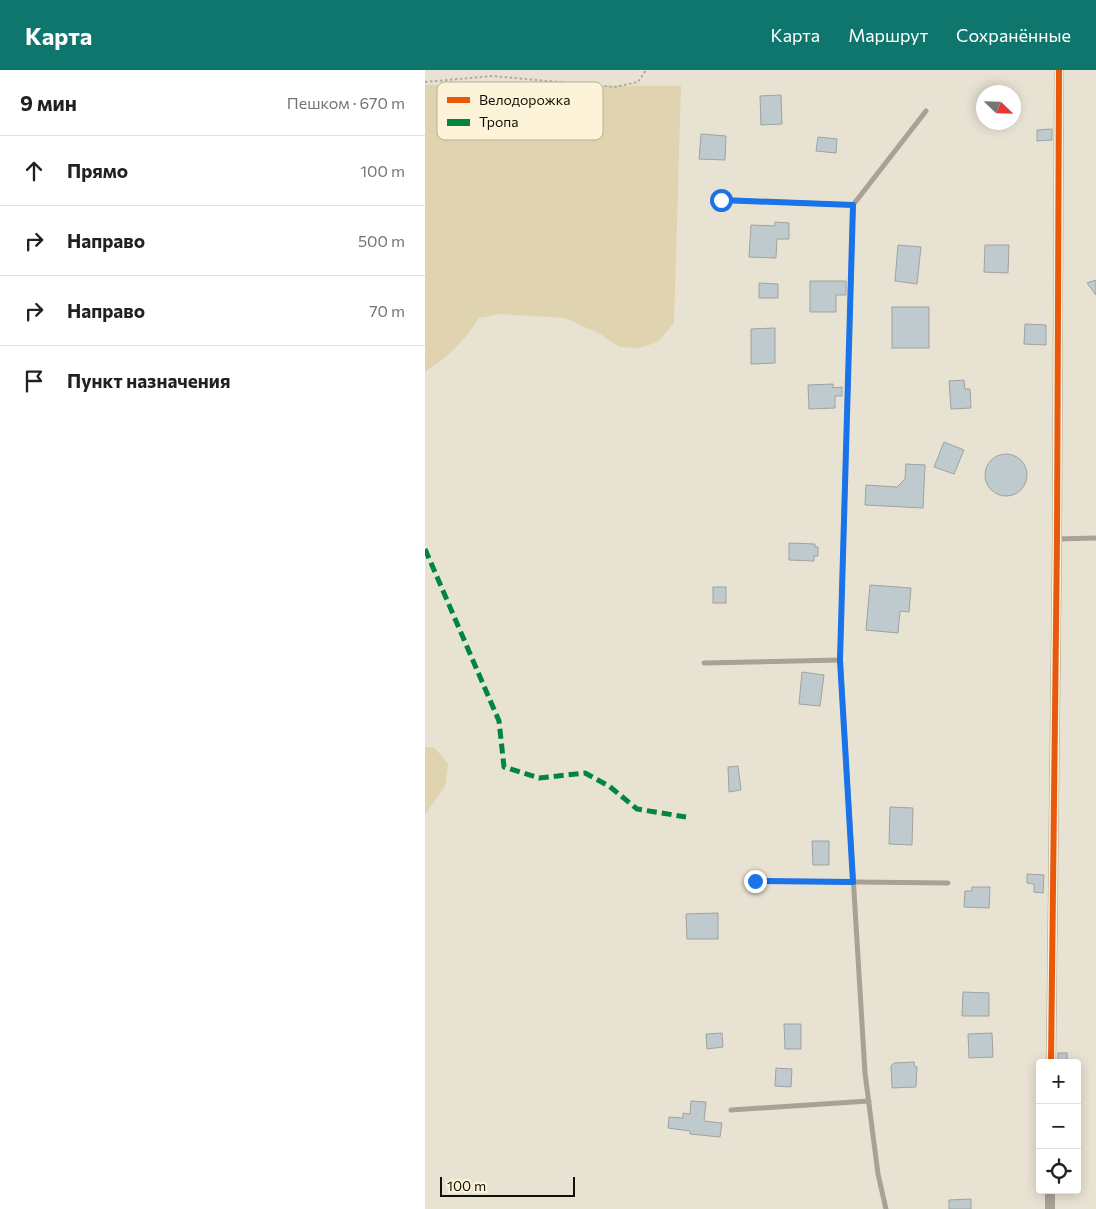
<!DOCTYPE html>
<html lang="ru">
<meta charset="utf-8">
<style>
:root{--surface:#fff;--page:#f2f2f2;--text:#202124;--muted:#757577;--line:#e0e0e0;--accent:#0f766e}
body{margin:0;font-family:Commissioner,sans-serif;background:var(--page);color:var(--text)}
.controls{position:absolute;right:15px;bottom:15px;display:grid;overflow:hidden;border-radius:5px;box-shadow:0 2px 12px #0003}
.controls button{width:45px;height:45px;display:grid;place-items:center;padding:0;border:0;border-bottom:1px solid var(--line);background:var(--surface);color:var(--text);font:25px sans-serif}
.compass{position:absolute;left:551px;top:15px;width:45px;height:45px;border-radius:50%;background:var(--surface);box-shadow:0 2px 12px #0003;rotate:113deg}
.scale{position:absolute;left:15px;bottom:12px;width:135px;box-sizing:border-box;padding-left:5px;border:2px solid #131007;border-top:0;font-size:14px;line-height:18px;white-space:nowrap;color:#131007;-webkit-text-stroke:4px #fdf3d8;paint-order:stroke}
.stop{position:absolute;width:15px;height:15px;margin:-11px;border:4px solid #1a73e8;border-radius:50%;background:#fff}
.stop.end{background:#1a73e8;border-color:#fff;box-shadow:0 1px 5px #0008}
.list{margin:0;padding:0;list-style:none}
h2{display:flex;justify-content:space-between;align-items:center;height:65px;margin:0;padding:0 20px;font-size:21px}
h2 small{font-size:16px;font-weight:400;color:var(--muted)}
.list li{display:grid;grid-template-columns:32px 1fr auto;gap:15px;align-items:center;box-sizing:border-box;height:70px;padding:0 20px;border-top:1px solid var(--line)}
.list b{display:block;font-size:19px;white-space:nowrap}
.list em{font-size:16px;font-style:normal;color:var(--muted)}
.icon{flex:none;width:28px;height:28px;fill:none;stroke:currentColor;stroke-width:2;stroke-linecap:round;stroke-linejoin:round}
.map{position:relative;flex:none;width:671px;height:1139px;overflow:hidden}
header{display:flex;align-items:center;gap:30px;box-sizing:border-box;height:70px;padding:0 25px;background:var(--accent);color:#fff}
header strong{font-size:24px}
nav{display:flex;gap:28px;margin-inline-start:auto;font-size:18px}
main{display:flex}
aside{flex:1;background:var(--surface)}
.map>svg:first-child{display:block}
.green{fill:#e0d3af}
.building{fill:#bfcace;stroke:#a0a29e}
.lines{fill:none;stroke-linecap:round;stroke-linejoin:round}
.path{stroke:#aeaa9f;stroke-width:2;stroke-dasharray:2.5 2.5;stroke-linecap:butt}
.lane{stroke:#a7a196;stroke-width:5}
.street{stroke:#a7a196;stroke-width:10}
.quiet{stroke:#00873e;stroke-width:5;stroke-dasharray:10 5;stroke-linecap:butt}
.cycleway-casing{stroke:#fdf3d8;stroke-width:9}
.cycleway{stroke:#e8590c;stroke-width:6}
.route{stroke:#1a73e8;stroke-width:6}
.key{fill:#fdf3d8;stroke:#b7af99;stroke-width:1}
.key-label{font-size:14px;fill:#131007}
</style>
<header>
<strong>Карта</strong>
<nav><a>Карта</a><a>Маршрут</a><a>Сохранённые</a></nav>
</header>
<main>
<aside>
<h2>9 мин<small>Пешком · 670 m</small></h2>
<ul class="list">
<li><svg class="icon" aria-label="ahead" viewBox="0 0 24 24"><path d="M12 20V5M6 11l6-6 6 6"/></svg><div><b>Прямо</b></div><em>100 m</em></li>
<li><svg class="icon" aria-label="right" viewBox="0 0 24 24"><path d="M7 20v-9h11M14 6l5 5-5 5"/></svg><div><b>Направо</b></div><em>500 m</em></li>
<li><svg class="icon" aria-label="right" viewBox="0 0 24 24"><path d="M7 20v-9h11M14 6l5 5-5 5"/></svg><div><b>Направо</b></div><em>70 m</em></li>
<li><svg class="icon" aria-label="arrive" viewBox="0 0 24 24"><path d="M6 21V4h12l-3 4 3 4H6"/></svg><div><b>Пункт назначения</b></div></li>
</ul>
</aside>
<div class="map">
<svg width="671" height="1139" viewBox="0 0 671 1139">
<rect width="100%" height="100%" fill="#e8e2d3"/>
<g class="green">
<path d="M0,15L256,16L249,253L233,272L214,278L194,277L177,265L140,248L75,244L54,248C41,269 22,289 0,301Z"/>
<polygon points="0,677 10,678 23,694 20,716 0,745"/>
</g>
<g class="building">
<polygon points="356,25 357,54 336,55 335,26"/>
<polygon points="627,59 627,70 612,71 612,60"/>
<polygon points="276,64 301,66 300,90 274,89"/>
<polygon points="393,67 412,69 411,83 391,81"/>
<polygon points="350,152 364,153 364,169 352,169 351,188 324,187 326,155 350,156"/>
<polygon points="473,175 496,177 492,214 470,211"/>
<polygon points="560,175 584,175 583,203 559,202"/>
<polygon points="671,210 671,225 662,213"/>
<polygon points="385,211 421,211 421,225 411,225 411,242 385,242"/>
<polygon points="334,213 353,214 353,228 334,228"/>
<rect x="467" y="237" width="37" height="41"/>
<polygon points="600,254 621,255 621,275 599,274"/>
<polygon points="350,258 350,293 326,294 326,259"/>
<polygon points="539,310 540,319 545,319 546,338 526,339 524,311"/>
<polygon points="408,314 408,318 417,317 417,326 410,326 410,338 384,339 383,315"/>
<polygon points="519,372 539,380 529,404 509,397"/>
<circle cx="581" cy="405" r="21"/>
<polygon points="481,394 500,395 498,438 440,435 441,415 472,417 480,409"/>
<polygon points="364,473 390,474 390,477 393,477 393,486 389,486 389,491 364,490"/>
<polygon points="445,515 486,518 484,542 475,541 473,563 441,560"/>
<rect x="288" y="517" width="13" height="16"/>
<polygon points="377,602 399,605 395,636 374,634"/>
<polygon points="313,696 316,720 304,722 303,697"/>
<polygon points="465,737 488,738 487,775 464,774"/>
<polygon points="387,771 404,771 404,795 388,795"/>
<polygon points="602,804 619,805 618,823 609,822 609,814 602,813"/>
<polygon points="547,817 565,817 564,838 539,837 540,821 547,821"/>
<polygon points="293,843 293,869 262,869 261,844"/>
<polygon points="538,922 564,923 564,946 537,946"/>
<polygon points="359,954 376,954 376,979 360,979"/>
<polygon points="297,963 298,977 282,979 281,964"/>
<polygon points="567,963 568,987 544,988 543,964"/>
<rect x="633" y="983" width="9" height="10"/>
<polygon points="489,992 490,997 492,997 491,1017 467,1018 466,996 469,993"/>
<polygon points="351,998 367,999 366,1017 350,1016"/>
<polygon points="266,1031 281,1032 279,1051 297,1053 295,1067 265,1064 265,1061 243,1058 244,1047 258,1048 258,1043 265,1044"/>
<polygon points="546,1129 546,1139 524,1139 524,1130"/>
</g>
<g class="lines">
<polyline class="path" points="0,12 67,6 189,17 213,12 221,0"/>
<g class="lane">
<polyline points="296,130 428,135"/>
<polyline points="632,469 671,468"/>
<polyline points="279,593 415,590"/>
<polyline points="331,811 523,813"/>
<polyline points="306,1040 444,1031"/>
<polyline points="461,1139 453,1104 440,1003 415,590 428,135 501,41"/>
</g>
<g class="street">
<polyline points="626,993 632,469 634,0"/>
<polyline points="625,1139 625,1120"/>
</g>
<polyline class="quiet" points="0,479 74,651 79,697 114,708 160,703 184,716 212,739 261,747"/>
<defs>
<polyline id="cycleway" points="626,993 632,469 634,0"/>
</defs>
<use href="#cycleway" class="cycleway-casing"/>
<use href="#cycleway" class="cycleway"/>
</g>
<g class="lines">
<polyline class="route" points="296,130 428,135 415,590 428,812 330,811"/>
</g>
<rect x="12" y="12" width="166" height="58" rx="8" class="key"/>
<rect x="22" y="27" width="23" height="6" fill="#e8590c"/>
<rect x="22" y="49" width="23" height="7" fill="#00873e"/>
<g class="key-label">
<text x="54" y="35">Велодорожка</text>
<text x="54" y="57">Тропа</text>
</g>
</svg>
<div class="controls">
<button>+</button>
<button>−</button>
<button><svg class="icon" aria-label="locate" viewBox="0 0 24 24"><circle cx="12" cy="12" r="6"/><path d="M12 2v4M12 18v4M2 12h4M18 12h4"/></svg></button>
</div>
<svg class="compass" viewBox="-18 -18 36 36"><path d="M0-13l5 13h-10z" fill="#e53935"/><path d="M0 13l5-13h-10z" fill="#757577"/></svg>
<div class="scale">100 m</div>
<div class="stop" style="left:296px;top:130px"></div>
<div class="stop end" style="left:330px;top:811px"></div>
</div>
</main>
